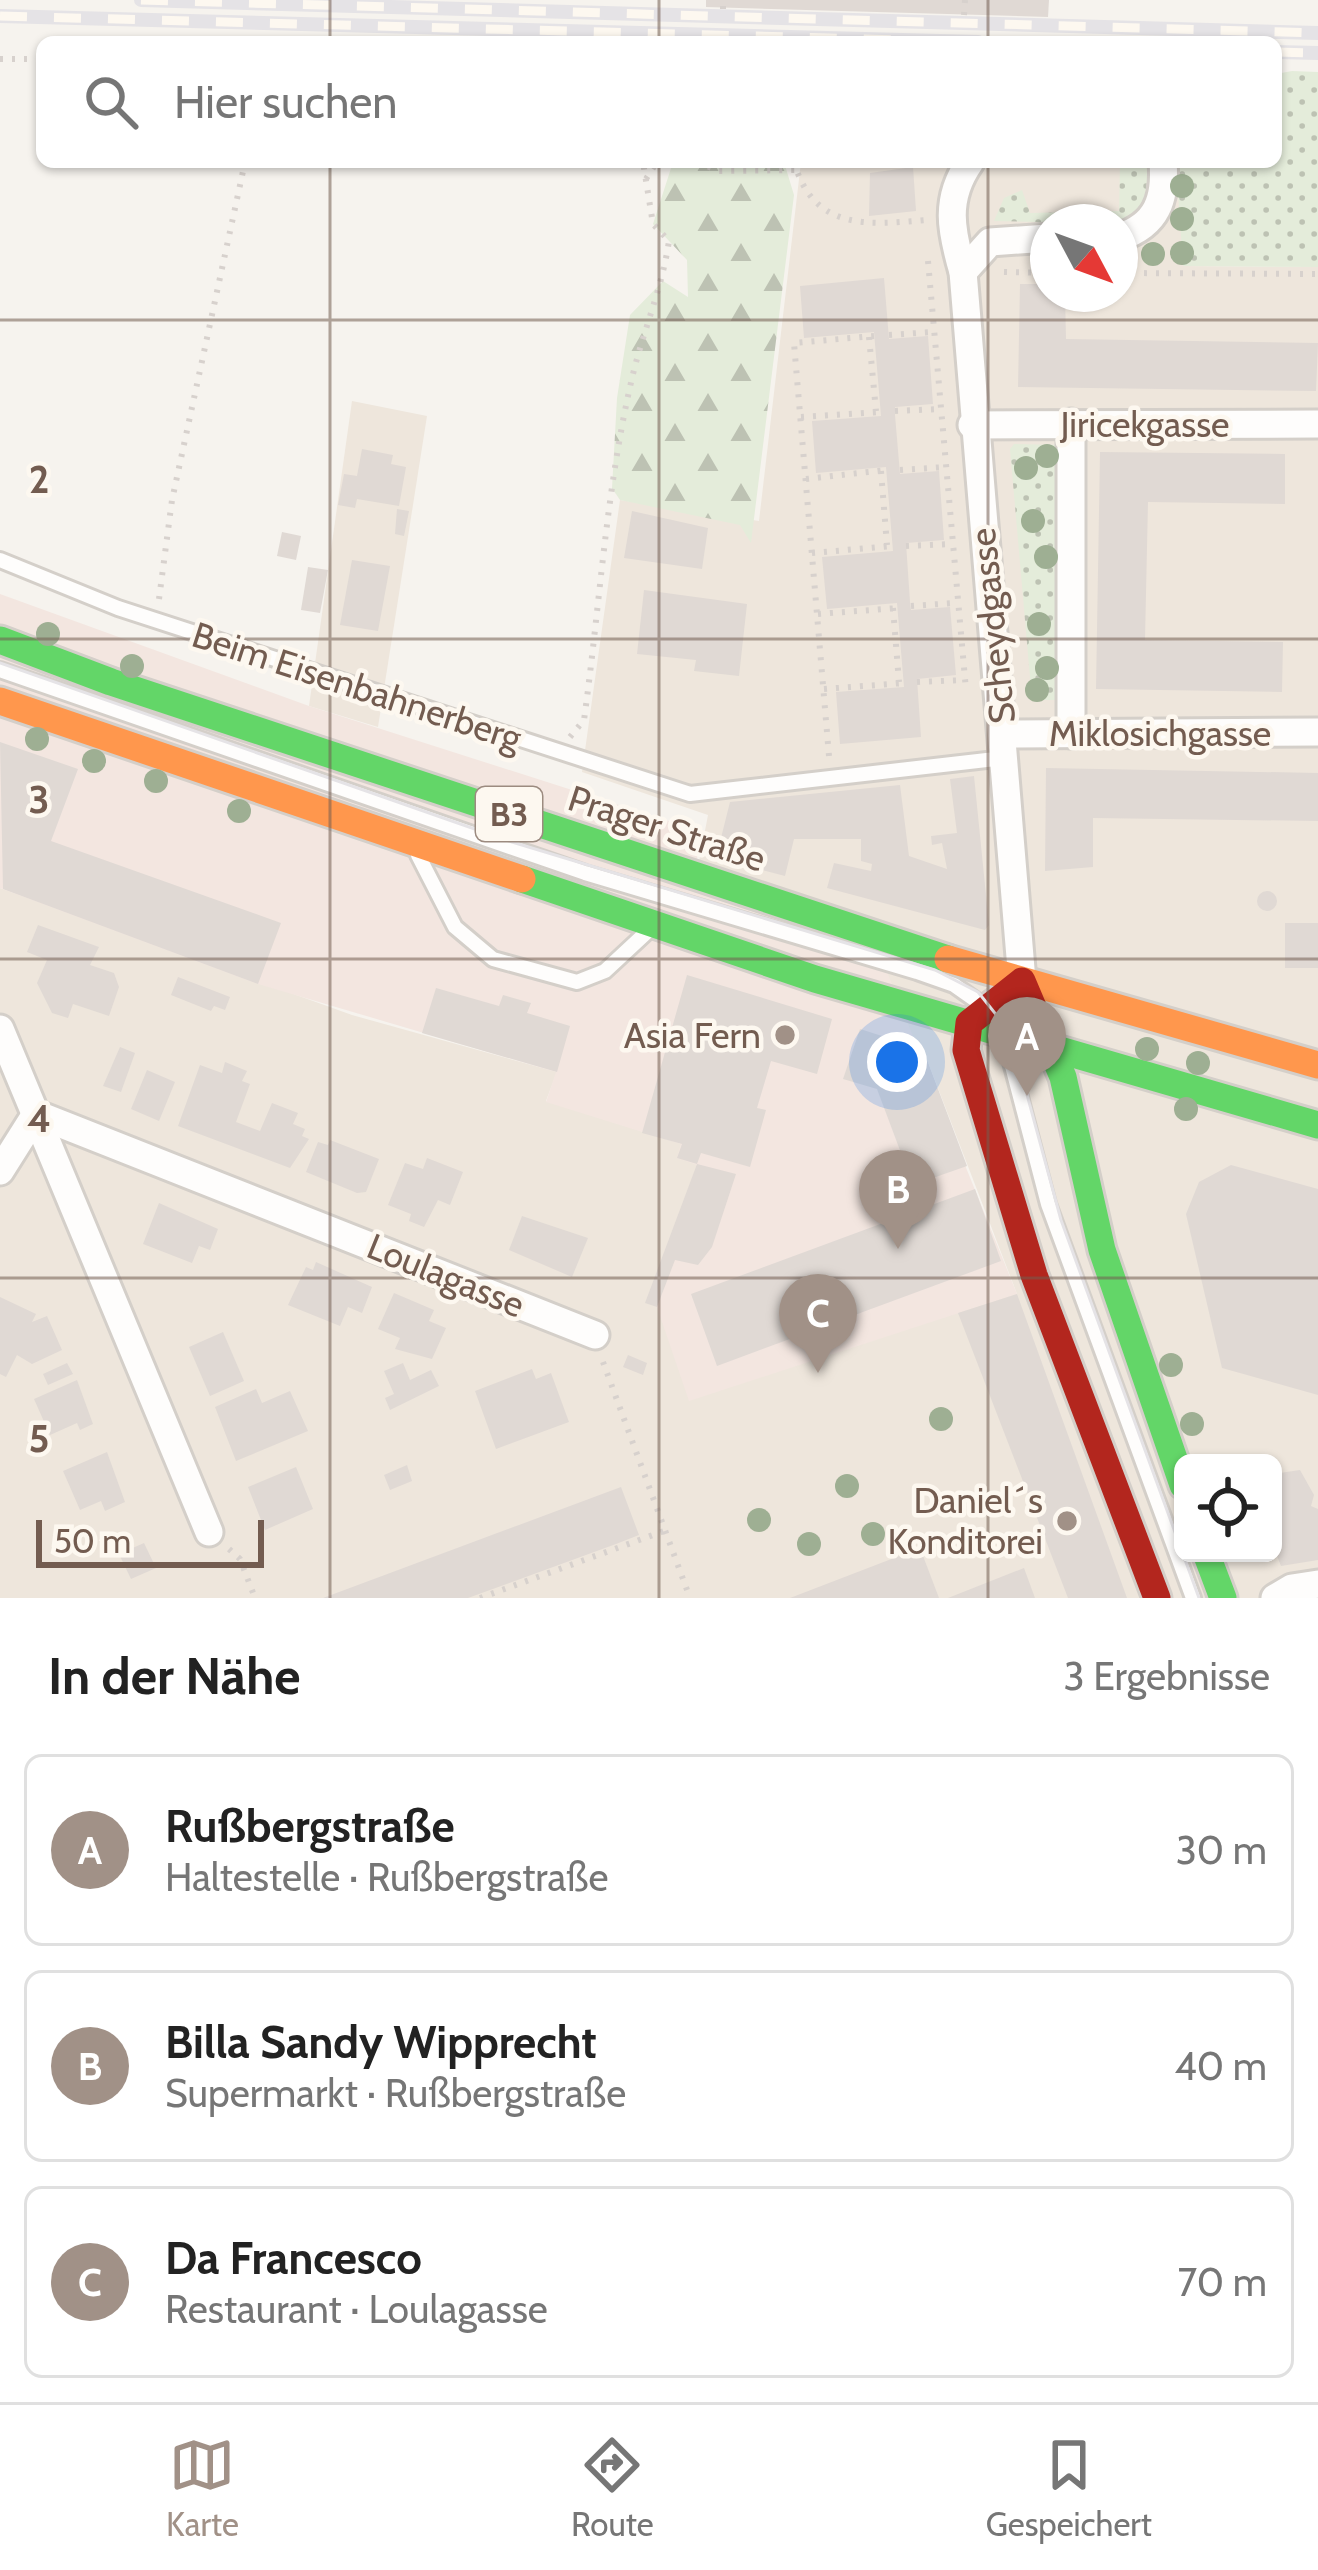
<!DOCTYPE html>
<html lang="de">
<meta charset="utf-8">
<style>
:root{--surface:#fff;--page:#f2f2f2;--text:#222;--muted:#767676;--line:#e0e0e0;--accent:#a19187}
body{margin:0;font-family:Cabin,sans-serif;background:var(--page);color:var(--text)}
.controls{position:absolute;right:36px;bottom:36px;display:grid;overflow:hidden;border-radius:18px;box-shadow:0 3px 9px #0004}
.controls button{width:108px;height:108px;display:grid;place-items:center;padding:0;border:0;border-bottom:3px solid var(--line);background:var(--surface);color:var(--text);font:60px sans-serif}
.compass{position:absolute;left:1030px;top:204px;width:108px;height:108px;border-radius:50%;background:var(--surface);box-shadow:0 3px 9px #0004;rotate:131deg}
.scale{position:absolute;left:36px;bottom:30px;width:228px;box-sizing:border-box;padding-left:12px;border:6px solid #735c50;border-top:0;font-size:33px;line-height:42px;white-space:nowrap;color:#735c50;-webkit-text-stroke:9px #fdf8f0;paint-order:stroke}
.you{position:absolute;left:897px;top:1062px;width:42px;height:42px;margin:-30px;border:9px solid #fff;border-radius:50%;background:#1a73e8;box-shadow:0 0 0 18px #1a73e833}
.badge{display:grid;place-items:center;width:78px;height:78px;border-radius:50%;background:var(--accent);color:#fff;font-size:39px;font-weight:700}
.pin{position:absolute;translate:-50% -99px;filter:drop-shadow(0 3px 6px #0008)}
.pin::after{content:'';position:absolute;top:63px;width:42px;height:36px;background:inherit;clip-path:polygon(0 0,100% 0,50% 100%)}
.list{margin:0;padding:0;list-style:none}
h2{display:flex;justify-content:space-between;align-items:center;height:156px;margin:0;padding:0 48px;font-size:51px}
h2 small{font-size:39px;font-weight:400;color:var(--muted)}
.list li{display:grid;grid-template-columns:78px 1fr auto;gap:36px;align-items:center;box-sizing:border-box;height:192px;margin:0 24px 24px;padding:0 24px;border:3px solid var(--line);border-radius:18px}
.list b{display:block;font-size:45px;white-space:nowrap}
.list p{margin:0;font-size:39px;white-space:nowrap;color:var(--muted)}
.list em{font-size:39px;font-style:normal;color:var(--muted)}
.icon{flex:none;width:66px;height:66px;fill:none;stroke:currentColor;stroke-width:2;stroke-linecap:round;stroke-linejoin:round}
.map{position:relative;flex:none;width:1318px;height:1598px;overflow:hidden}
.search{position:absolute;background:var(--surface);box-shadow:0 3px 9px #0004;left:36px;right:36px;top:36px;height:132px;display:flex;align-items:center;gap:30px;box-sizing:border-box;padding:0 42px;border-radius:18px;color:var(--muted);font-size:45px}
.sheet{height:804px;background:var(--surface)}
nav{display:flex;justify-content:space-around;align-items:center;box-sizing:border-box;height:168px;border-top:3px solid var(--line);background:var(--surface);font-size:33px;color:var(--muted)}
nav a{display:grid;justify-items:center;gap:6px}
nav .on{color:var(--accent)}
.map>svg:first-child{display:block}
.residential{fill:#eee6dc;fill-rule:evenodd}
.commercial{fill:#f3e6e0}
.grass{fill:url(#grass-dots)}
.forest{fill:url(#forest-firs)}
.building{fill:#e0d9d4}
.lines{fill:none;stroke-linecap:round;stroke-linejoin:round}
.lane-casing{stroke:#d4cfc9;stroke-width:20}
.street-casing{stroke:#d4cfc9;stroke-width:33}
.fast-casing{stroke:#d4cfc9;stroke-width:33}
.slow-casing{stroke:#d4cfc9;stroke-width:33}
.jam-casing{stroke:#d4cfc9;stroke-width:33}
.path{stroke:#d7d1cd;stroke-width:6;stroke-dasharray:3 9;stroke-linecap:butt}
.lane{stroke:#fefdfc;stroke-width:14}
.street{stroke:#fefdfc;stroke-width:27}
.fast{stroke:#63d668;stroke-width:27}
.slow{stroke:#ff974d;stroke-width:27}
.jam{stroke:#b3261e;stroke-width:27}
.tram{stroke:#e5e3e6;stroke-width:3}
.rail-casing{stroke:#e5e3e6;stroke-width:14}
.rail{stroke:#fdf8f0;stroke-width:9;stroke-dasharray:27;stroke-linecap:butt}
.tree{fill:#9eaf93}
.grid{fill:none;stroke:#735c50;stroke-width:3;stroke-opacity:0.55}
.poi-dot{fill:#a19187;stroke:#fdf8f0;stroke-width:4.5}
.labels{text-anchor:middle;stroke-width:9;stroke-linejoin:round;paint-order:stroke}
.shield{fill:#fdf8f0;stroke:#9c8b80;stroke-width:3}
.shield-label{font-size:33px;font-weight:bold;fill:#735c50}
.street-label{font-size:36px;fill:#735c50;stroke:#fdf8f0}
.poi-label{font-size:36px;fill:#735c50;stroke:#fdf8f0;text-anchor:end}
.grid-label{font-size:39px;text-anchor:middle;font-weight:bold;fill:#735c50;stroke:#fdf8f0;stroke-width:9;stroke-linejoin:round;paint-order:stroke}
</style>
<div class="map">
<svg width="1318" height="1598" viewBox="0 0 1318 1598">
<defs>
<pattern id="grass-dots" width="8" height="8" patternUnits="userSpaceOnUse" patternTransform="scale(3)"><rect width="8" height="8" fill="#e4ecda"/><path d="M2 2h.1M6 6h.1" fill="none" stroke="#bdc2b3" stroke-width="1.8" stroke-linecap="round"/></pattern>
<pattern id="forest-firs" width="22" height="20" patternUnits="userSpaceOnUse" patternTransform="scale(3)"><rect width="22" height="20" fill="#e4ecda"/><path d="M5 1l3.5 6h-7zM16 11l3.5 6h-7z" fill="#bdc2b3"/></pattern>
</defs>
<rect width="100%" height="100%" fill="#f6f3ee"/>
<g class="residential">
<path d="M801,162H1176L1184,266L1318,267V1598H0V888L352,1015L557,1072L546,1101L682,1144L697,1164L1017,1294L923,1049L694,888L708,815L582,772L620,500L759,521ZM1048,222H1120V294H1048ZM1183,1463H1273V1553H1183Z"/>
<polygon points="352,401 427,416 378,727 309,706"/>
</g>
<polygon class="commercial" points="0,594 309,706 700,831 694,888 877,947 1017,1294 689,1401 657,1307 697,1165 677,1158 681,1144 546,1102 556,1072 258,984 0,888"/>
<g class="grass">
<polygon points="1292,71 1318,72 1318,267 1183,266 1176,162 1276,162 1276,74"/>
<polygon points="1120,162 1149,166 1144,204 1120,224 994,221 1004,198 1022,190 1030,213 1119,211"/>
<polygon points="1014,444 1060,445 1055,700 1032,700 1010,449"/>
</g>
<polygon class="forest" points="673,162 784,162 794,195 751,543 740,525 620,500 612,488 617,398 630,315 663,281 688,297 687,260 653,224"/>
<g class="building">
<polygon points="706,0 1049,0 1048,17 706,7"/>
<polygon points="913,167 916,211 869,216 870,173"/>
<polygon points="884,278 889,339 928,336 933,404 895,407 895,415 900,474 939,471 944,540 906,543 910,602 911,610 950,607 956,675 917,679 921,737 840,744 836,692 904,687 897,603 827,609 822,557 893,551 886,467 816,473 812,421 881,416 874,332 804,338 800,286"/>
<polygon points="1020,284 1048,284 1048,294 1065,294 1066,339 1318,343 1316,391 1018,387"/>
<polygon points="362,449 393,455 391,464 406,467 399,506 357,499 355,508 338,505 344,474 357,476"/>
<polygon points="1100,452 1285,454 1285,504 1148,502 1145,640 1283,642 1282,692 1096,689"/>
<polygon points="397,509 409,511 404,536 395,534"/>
<polygon points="632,511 708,528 702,569 624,558"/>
<polygon points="282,532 301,536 296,560 277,556"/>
<polygon points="352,560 390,566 378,631 340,625"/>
<polygon points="308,567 328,570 320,613 301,610"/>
<polygon points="644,590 747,604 739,676 694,671 696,660 637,654"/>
<polygon points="0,742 78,769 51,841 281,923 258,984 3,889"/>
<polygon points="1046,768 1318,773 1318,821 1093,818 1093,867 1045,871"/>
<polygon points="974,776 989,925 985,930 827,888 834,863 871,871 872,864 861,861 861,839 794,839 785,876 716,858 730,802 900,785 909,856 947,869 942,843 932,845 931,836 957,833 950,779"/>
<circle cx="1267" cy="901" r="10"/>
<rect x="1285" y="923" width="33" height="45"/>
<polygon points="38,925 99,947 90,965 114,973 119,987 109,1016 73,1004 68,1018 52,1013 37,983 47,960 27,952"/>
<polygon points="687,975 832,1019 817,1074 771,1061 757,1108 766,1110 750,1167 701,1153 697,1164 677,1158 682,1144 642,1133"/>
<polygon points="178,977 230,997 225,1010 214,1006 211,1011 171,995"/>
<polygon points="436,988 499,1006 503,995 531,1003 527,1013 570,1026 557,1072 422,1033"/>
<polygon points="860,1029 923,1049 967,1166 913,1185 877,1089 843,1079"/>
<polygon points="120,1047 135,1053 121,1092 103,1086"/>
<polygon points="225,1062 247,1071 242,1081 250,1084 236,1122 260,1131 272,1103 298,1113 293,1124 305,1129 302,1136 309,1139 290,1168 178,1126 200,1065 222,1073"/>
<polygon points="147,1070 175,1082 159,1121 131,1109"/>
<polygon points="330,1140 379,1159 366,1192 357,1193 306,1172 318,1142 328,1145"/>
<polygon points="427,1158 463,1172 450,1205 438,1200 424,1227 409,1221 411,1214 388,1205 405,1163 423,1169"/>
<polygon points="697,1164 736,1174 712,1247 698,1265 675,1260 657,1307 645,1303"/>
<polygon points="1231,1165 1318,1189 1318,1395 1222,1368 1186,1214 1199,1182"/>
<polygon points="975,1189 1001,1261 717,1366 691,1294"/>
<polygon points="159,1203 218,1229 210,1250 199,1246 192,1263 143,1244"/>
<polygon points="522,1216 588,1238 572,1277 509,1250"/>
<polygon points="316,1262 372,1287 362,1313 348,1307 340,1326 288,1305 306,1267 313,1270"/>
<polygon points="394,1293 434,1310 429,1321 446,1328 432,1359 395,1349 400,1338 378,1329"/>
<polygon points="1017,1294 1127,1598 1068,1598 958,1313"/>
<polygon points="0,1297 36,1314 32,1322 47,1316 62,1350 32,1364 17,1355 6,1377 0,1374"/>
<polygon points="223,1332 244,1381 210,1396 189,1347"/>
<polygon points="628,1355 647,1363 643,1375 623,1367"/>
<polygon points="67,1363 73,1374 48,1385 43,1374"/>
<polygon points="403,1363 410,1380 431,1370 439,1386 390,1410 385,1398 394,1394 384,1371"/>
<polygon points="532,1369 536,1379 551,1373 569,1422 496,1449 475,1391"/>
<polygon points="77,1380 93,1424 80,1430 77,1423 50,1435 34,1399"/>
<polygon points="256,1389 262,1403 290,1391 308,1431 236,1461 215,1407"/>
<polygon points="107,1452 125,1502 105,1511 101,1501 80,1510 63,1471"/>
<polygon points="407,1465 412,1481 390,1490 384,1475"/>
<polygon points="296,1467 313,1509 265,1530 248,1487"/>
<polygon points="1300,1470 1314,1495 1311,1506 1318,1509 1318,1560 1281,1566 1273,1546 1273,1474"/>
<polygon points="621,1487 639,1535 616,1544 468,1598 323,1598"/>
<polygon points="144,1543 156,1568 131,1579 119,1554"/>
<polygon points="920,1548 939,1598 790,1598"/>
<polygon points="1024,1568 1035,1598 948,1598"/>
</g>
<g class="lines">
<defs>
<g id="lane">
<polyline points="0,560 118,608 690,794 1004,758"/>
<polyline points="0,670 585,873 917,972 954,985 981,1004"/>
<polyline points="418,855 455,927 493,959 577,982 605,971 648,931"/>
<polyline points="1006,1043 1048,1204 1193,1598"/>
</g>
<g id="street">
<path d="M970,162C944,199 951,231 963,272L1022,981"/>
<path d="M1120,237C1157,225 1166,199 1163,162"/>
<polyline points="963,272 990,242 1048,238"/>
<polyline points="1071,423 1071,734"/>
<polyline points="972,425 1318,424"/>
<polyline points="1002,734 1318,732"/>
<polyline points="0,1029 209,1532"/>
<polyline points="0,1171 36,1114 595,1335"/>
<polyline points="1275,1598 1292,1588 1318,1584"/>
</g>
<g id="fast">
<polyline points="0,640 111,682 948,959"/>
<polyline points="522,879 815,979 1318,1125"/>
<polyline points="1033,1007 1063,1077 1102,1250 1183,1485"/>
<polyline points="1206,1553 1223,1598"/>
</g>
<g id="slow">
<polyline points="0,701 522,879"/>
<polyline points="948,959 1318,1065"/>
</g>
<polyline id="jam" points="1033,1007 1022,981 969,1023 966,1050 1034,1275 1157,1598"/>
</defs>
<use href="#lane" class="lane-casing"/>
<use href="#street" class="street-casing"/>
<use href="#fast" class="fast-casing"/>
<use href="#slow" class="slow-casing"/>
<use href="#jam" class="jam-casing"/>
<g class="path">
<polyline points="723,9 723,0"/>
<polyline points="964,15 965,0"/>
<polyline points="0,59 42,59"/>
<polyline points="697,162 719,171 797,170"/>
<path d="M794,162C814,231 867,225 926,220"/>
<polyline points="646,179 657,162"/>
<polyline points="928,261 966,690"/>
<polyline points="1004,272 1048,273"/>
<polyline points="1120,273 1318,274"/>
<polyline points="889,335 933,332"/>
<polyline points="869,337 876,411"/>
<polyline points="895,411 940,409"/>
<polyline points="801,417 881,412"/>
<polyline points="900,470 945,467"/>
<polyline points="881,471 887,545"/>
<polyline points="806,479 886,470"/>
<polyline points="906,546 953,544"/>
<polyline points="812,553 892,546"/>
<polyline points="159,599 172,500 245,162"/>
<polyline points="911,606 955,603"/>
<polyline points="893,608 899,682"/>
<polyline points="818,614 898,608"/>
<polyline points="917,682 965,680"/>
<polyline points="824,689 904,683"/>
<path d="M570,737L584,720C600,605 606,487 633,374C644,329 662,288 669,241L653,224L643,162"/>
<polyline points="829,756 794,343 874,336"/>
<polyline points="603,1362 690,1598"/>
<polyline points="229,1549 240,1559 255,1598"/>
<polyline points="480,1598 664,1531"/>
</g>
<use href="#lane" class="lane"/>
<use href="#street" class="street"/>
<use href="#fast" class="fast"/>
<use href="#slow" class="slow"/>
<use href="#jam" class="jam"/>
<polyline class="tram" points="0,663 512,842 935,970 978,992 1010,1032 1061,1220 1199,1598"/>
<defs>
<g id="rail">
<polyline points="141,0 1318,33"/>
<polyline points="0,16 978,42"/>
<polyline points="1276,52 1318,53"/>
</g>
</defs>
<use href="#rail" class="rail-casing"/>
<use href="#rail" class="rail"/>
</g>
<g class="tree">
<circle cx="1182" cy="186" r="12"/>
<circle cx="1182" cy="219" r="12"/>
<circle cx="1182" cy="253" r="12"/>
<circle cx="1153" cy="254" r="12"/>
<circle cx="1047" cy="456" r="12"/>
<circle cx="1026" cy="468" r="12"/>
<circle cx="1033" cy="521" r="12"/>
<circle cx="1046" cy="557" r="12"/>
<circle cx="1039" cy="624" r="12"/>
<circle cx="48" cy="634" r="12"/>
<circle cx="132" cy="666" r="12"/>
<circle cx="1047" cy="668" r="12"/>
<circle cx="1037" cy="690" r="12"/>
<circle cx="37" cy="739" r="12"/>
<circle cx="94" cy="761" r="12"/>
<circle cx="156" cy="781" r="12"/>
<circle cx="239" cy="811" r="12"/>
<circle cx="1147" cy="1049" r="12"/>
<circle cx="1198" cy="1063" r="12"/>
<circle cx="1186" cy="1109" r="12"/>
<circle cx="1171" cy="1365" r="12"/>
<circle cx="941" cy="1419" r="12"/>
<circle cx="1192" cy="1424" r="12"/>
<circle cx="847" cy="1486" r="12"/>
<circle cx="759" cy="1520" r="12"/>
<circle cx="873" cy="1534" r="12"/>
<circle cx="809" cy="1544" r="12"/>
</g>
<path class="grid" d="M330,0V42M659,0V42M988,0V42M330,162V1598M659,162V1598M988,162V1598M0,320H1318M0,639H1318M0,959H1318M0,1278H1318"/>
<g class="poi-dot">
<circle cx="785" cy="1035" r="12"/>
<circle cx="1067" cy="1521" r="12"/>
</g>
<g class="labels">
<rect class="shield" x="476" y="787" width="66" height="54" rx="9"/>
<g class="shield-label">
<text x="509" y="826">B3</text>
</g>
<g class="street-label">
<text x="1145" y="437">Jiricekgasse</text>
<text transform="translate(992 626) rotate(-96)" y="13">Scheydgasse</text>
<text transform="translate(357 686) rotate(18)" y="13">Beim Eisenbahnerberg</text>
<text x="1160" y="746">Miklosichgasse</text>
<text transform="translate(667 828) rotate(18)" y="13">Prager Straße</text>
<text transform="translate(446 1275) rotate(22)" y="13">Loulagasse</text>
</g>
<g class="poi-label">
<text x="761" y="1048">Asia Fern</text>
<text x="1043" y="1513">Daniel´s<tspan x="1043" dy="41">Konditorei</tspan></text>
</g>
</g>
<g class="grid-label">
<text x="39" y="493">2</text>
<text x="39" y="813">3</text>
<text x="39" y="1132">4</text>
<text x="39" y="1452">5</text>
</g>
</svg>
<div class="controls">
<button><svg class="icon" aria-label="locate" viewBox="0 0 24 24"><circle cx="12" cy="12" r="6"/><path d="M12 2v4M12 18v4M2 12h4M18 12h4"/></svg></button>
</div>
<svg class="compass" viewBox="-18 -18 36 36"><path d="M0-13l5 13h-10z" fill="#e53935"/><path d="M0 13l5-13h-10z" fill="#767676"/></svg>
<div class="scale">50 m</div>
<div class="you"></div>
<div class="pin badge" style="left:1027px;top:1096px">A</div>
<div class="pin badge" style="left:898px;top:1249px">B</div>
<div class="pin badge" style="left:818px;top:1373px">C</div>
<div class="search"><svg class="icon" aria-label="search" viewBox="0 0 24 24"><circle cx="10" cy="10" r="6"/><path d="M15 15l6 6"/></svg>Hier suchen</div>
</div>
<section class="sheet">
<h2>In der Nähe<small>3 Ergebnisse</small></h2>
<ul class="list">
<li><span class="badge">A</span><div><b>Rußbergstraße</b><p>Haltestelle · Rußbergstraße</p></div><em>30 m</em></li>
<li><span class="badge">B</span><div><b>Billa Sandy Wipprecht</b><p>Supermarkt · Rußbergstraße</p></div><em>40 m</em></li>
<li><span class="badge">C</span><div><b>Da Francesco</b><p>Restaurant · Loulagasse</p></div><em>70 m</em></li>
</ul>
</section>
<nav>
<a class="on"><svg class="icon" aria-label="map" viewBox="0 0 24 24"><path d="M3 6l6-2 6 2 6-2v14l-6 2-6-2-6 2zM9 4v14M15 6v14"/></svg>Karte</a>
<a><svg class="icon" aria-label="directions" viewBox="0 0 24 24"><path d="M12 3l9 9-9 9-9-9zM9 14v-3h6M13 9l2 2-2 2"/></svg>Route</a>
<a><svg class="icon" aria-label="saved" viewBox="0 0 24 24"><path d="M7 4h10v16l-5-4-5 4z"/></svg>Gespeichert</a>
</nav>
